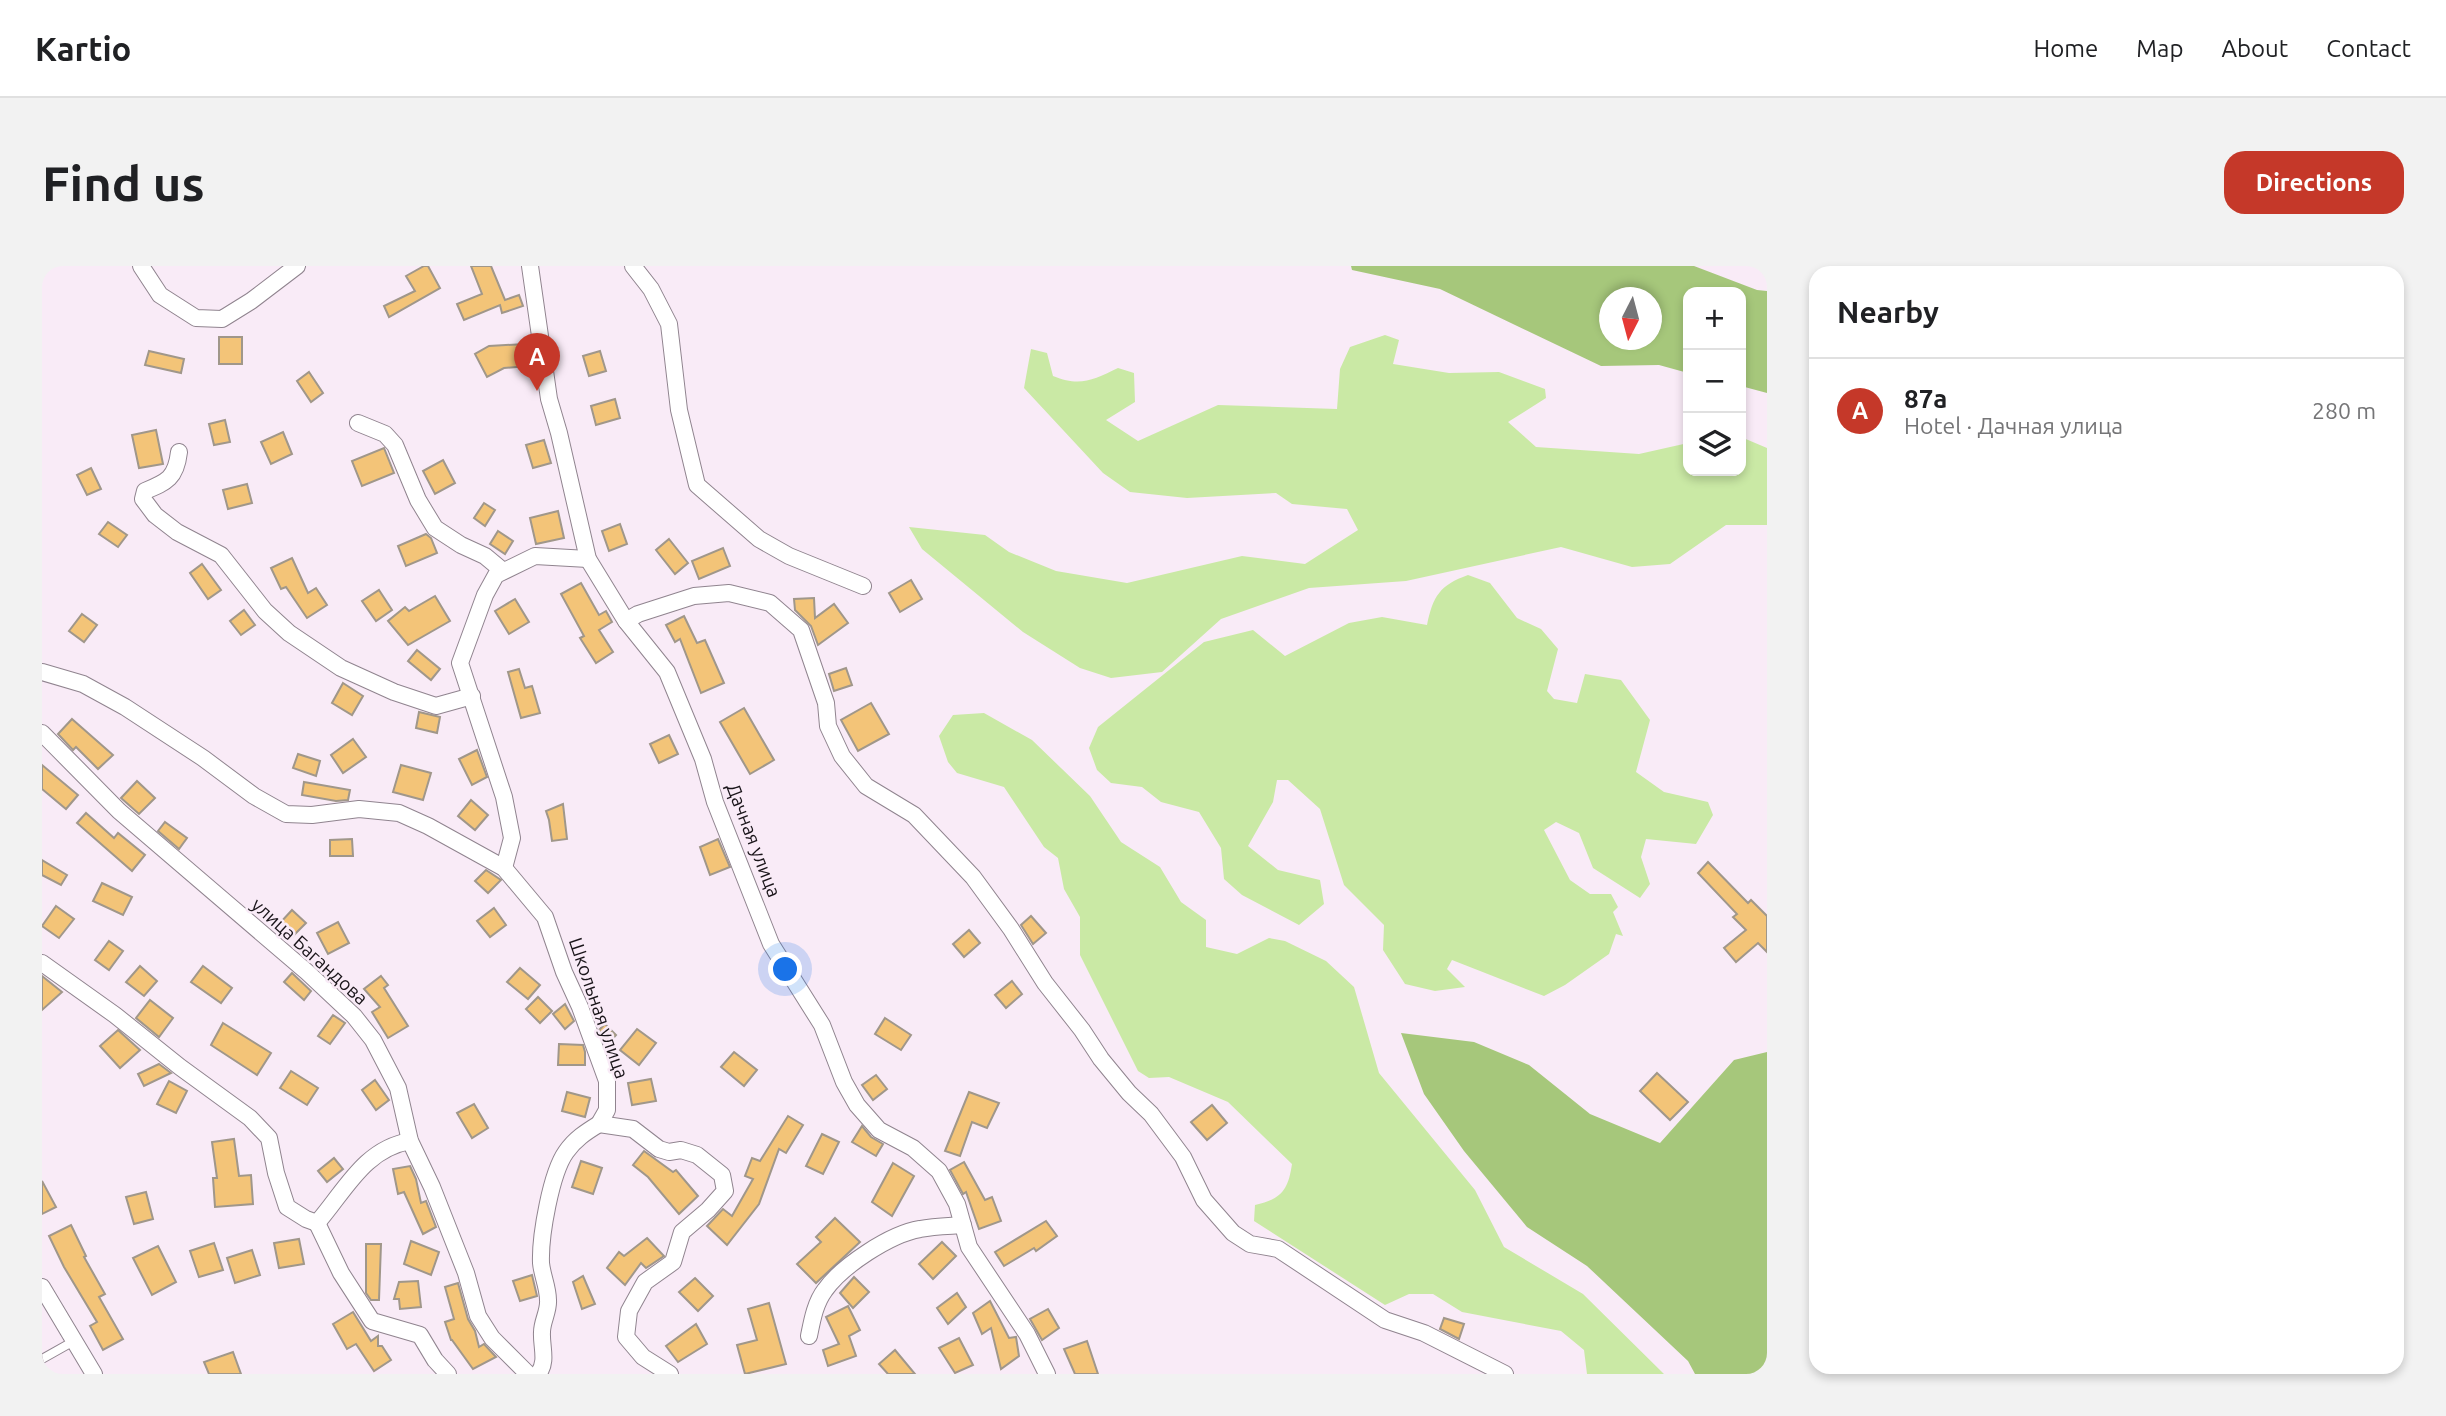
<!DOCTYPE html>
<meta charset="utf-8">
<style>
:root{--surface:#fff;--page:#f2f2f2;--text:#202124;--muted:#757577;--line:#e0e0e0;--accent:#c53829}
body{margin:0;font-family:Ubuntu,sans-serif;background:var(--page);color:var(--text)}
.controls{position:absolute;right:21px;top:21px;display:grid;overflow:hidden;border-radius:14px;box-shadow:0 4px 10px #0003}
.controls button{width:63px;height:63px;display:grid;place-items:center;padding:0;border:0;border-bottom:2px solid var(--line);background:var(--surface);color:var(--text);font:35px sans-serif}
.compass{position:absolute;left:1557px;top:21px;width:63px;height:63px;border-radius:50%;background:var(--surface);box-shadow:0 4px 10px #0003;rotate:186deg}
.you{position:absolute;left:744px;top:704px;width:24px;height:24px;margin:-18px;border:5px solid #fff;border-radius:50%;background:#1a73e8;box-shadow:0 0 0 10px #1a73e833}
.badge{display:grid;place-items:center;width:46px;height:46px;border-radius:50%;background:var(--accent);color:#fff;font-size:23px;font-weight:700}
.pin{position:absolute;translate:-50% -58px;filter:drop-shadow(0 2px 4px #0008)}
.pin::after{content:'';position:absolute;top:37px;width:24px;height:21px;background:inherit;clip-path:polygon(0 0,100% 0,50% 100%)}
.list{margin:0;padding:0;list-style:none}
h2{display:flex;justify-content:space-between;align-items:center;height:91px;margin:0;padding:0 28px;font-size:30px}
h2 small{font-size:23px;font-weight:400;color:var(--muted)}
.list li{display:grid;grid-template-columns:46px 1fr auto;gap:21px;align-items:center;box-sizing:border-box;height:105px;padding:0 28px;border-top:2px solid var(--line)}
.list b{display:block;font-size:26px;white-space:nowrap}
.list p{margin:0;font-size:23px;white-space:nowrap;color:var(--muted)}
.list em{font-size:23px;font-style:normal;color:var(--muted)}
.icon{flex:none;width:38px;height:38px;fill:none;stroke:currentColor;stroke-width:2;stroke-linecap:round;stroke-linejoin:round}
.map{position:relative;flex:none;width:1725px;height:1108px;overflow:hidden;border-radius:21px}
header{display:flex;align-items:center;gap:42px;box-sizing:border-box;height:98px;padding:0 35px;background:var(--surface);border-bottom:2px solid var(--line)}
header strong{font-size:33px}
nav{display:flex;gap:38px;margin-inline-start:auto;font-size:24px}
.intro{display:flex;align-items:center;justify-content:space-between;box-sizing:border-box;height:168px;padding:0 42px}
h1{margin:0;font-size:49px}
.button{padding:18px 32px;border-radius:21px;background:var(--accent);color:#fff;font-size:24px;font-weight:700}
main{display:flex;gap:42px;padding:0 42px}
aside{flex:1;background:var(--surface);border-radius:21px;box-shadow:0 4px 10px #0003}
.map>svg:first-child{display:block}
.green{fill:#cae9a5}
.forest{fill:#a6c77b;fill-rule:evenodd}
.building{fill:#f3c478;stroke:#a0978a;stroke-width:2}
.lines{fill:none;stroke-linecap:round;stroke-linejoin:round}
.lane-casing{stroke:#90848f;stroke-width:10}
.street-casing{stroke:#90848f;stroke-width:18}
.lane{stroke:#fff;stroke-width:8}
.street{stroke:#fff;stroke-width:16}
.labels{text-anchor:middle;stroke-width:5;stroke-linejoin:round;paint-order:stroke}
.street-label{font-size:19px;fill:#191419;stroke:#f9ebf7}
</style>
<header>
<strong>Kartio</strong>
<nav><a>Home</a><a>Map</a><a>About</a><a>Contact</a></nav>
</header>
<div class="intro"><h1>Find us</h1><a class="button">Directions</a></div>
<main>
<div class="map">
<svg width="1725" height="1108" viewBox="0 0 1725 1108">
<rect width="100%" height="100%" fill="#f9ebf7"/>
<g class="green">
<path d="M1343,69L1357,74L1351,98L1407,107L1457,106L1503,123L1504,132L1466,156L1494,181L1597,188L1646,177V205H1699V171L1725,182V259H1684L1628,298L1590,301L1519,281L1364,315L1267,322L1179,353L1120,406L1069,412L1038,402L981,366L880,283L867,261L943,269L967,286L1014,305L1085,317L1200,290L1263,298L1316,264L1305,243L1250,238L1234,227L1145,232L1088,226L1061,207L982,122L989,83L1005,87L1011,110C1038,121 1051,114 1076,102L1092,107L1093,136L1064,154L1096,175L1176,139L1295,143L1298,103L1308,81Z"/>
<path d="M1426,309L1448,317L1475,352L1499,363L1516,383L1505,425L1512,433L1535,437L1543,408L1579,414L1608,454L1594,506L1622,526L1666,536L1671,549L1654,578L1604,573L1599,591L1608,618L1598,632L1551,602L1537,567L1514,556L1502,564L1528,614L1548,628H1569L1576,641L1571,646L1581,670L1574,668L1567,688L1523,719L1502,730L1410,694L1405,703L1423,721L1393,725L1363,718L1341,684L1342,659L1302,619L1278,543L1246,514H1235L1231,536L1206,580L1236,604L1278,614L1282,638L1257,659L1200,629L1182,613L1179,582L1157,546L1119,536L1100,521L1069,517L1055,504L1047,482L1056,461L1162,376L1211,364L1243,390L1307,357L1340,351L1385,359C1391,330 1398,319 1426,309Z"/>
<path d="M942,447L990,474L1048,530L1079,576L1118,601L1139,636L1164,654V681L1195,688L1227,672L1243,675L1284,695L1312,721L1337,807L1433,924L1462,981L1541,1028L1622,1108H1545L1542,1084L1519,1065L1420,1046L1391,1028H1367L1343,1039L1212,955L1213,939C1239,933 1246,925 1250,898L1186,836L1127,811L1107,812L1096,805L1038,689V651L1022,623L1016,592L1002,581L962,521L915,507L906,496L897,470L911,449Z"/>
</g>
<g class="forest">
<path d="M1309,0H1652L1715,24L1725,25V127L1699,120V26H1646V107L1617,99L1559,100L1398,23L1310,4ZM1568,32H1610V74H1568Z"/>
<polygon points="1359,767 1432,776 1487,799 1548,848 1618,877 1692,794 1725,786 1725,1108 1653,1108 1646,1095 1545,1000 1485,961 1422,885 1382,828"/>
</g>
<g class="building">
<polygon points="382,0 386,0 398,22 347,51 342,40 373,25 364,10"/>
<polygon points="429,0 449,0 463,34 477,29 481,40 460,47 458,39 422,54 415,38 440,28"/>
<rect x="177" y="71" width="23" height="27"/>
<polygon points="483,78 485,100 462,102 445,111 433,88 447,80"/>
<polygon points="107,85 142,93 139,107 103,99"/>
<polygon points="558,85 564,105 547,110 541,90"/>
<polygon points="267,106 281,127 269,136 255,115"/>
<polygon points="573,133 578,152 554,159 549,140"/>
<polygon points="183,154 188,176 172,179 167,158"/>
<polygon points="114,164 121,198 97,202 90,169"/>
<polygon points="241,166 250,188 229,198 219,176"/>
<polygon points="502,174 509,197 491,202 484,179"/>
<polygon points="342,182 352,207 320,220 310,195"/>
<polygon points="401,194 413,217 393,228 381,205"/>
<polygon points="49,202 59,223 45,229 35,209"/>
<polygon points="205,218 210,237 186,243 181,224"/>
<polygon points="442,237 453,244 443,260 432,252"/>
<polygon points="516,245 522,272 494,278 488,252"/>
<polygon points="66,256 85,269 76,281 57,268"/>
<polygon points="578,258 585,278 567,285 560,265"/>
<polygon points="456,265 471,275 463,288 448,278"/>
<polygon points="384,268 389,272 395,287 364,300 356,280"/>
<polygon points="627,273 646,297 633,308 614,284"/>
<polygon points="681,282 688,300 657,313 650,295"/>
<polygon points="250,292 266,327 274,322 285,339 265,352 244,321 239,323 229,302"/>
<polygon points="160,298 179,324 166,333 148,307"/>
<polygon points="869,314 880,333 858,346 847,327"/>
<polygon points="539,317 557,349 564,345 570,356 557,364 571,386 554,397 538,372 542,370 519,328"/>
<polygon points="337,324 350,344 334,355 320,335"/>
<polygon points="393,330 408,355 366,379 346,355 363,341 367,345"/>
<polygon points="772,332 773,352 792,338 806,357 776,379 769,360 753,344 752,333"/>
<polygon points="473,333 487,356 467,368 453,345"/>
<polygon points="202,344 213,359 199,369 188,355"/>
<polygon points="40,348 55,359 42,376 27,365"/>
<polygon points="642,350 655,377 663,374 682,417 659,427 638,373 633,376 624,359"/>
<polygon points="375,384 398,403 389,414 366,395"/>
<polygon points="804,402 810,419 792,425 787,408"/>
<polygon points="477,403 483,422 490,420 498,447 479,452 466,406"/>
<polygon points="301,417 321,430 310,449 290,437"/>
<polygon points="829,437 847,468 816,485 799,454"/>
<polygon points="702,442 732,494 708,508 678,456"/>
<polygon points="377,446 398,451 395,467 374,462"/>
<polygon points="30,453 71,489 56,503 34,481 31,484 16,468"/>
<polygon points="627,469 636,488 617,497 608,478"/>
<polygon points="311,473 324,491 301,507 289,489"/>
<polygon points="435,484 445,511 430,519 417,493"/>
<polygon points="256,488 278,495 274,510 251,502"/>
<polygon points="0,499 36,529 24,543 0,523"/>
<polygon points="359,499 389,507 381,534 351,526"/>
<polygon points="95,515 113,532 97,548 79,532"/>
<polygon points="262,516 308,524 306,534 294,535 260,529"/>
<polygon points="429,534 446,549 433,564 416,550"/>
<polygon points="521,538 525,573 510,575 507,554 504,545"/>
<polygon points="44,547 72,572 76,567 103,589 90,605 35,557"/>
<polygon points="123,556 145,572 137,583 116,565"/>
<polygon points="310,573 311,590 288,590 288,574"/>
<polygon points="676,573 688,601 668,609 658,581"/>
<polygon points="0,594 25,609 19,619 0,609"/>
<polygon points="1666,596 1706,637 1709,634 1725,650 1725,686 1716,677 1694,696 1682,682 1704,664 1691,651 1695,648 1656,607"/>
<polygon points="444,604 459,614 446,627 433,615"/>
<polygon points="60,617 90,631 81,649 51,635"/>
<polygon points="14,640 32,653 17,672 0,660"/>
<polygon points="452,642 464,659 448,671 435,655"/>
<polygon points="250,644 264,657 251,670 238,657"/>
<polygon points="989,650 1004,667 991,678 979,659"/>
<polygon points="296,656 307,677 286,688 275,667"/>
<polygon points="927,664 938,677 922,691 911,678"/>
<polygon points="67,675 81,685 67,704 53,694"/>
<polygon points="98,700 115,715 102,730 84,716"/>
<polygon points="161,700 190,722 179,737 149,716"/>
<polygon points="478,702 498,719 486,733 465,716"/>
<polygon points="250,707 269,725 262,734 242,716"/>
<polygon points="0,710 20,726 0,744"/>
<polygon points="339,710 346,719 342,722 366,760 346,772 330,746 338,741 322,723"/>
<polygon points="970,715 980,728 964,742 953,729"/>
<polygon points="496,731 510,745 498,757 484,743"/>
<polygon points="108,734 131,752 117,771 94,752"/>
<polygon points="523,738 532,755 523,763 511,748"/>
<polygon points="291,749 303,757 288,778 276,770"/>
<polygon points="843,752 869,769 859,784 833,768"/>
<polygon points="181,757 229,787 215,809 169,779"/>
<polygon points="563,758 574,769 566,778 557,764"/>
<polygon points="595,763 614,777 597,799 578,784"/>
<polygon points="76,764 98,784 78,802 58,780"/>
<polygon points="517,778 541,779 543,786 543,799 516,799"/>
<polygon points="692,786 715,804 702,820 679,801"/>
<polygon points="117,798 129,807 102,820 96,808"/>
<polygon points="249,805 276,822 265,839 238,822"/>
<polygon points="1615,807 1646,836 1628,854 1598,825"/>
<polygon points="834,809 845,823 831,834 820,819"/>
<polygon points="609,813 614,835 590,839 586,817"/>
<polygon points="333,814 347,834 334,844 320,824"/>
<polygon points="127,815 145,825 134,847 115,838"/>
<polygon points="525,826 548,832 543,851 520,845"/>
<polygon points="927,826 957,837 945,862 930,856 918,890 903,885"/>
<polygon points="432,838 446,862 430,872 415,847"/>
<polygon points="1170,839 1185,857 1165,874 1149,856"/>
<polygon points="746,850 761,859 744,887 737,883 717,938 685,979 665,960 681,943 690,950 711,913 703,910 710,892 718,895"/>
<polygon points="820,860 829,871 841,878 834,890 810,876"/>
<polygon points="780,868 797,876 781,908 764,900"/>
<polygon points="192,873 197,910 209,909 211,938 173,941 171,912 175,912 170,876"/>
<polygon points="602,885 631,906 634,904 656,930 637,948 606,911 591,899"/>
<polygon points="292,892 301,903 285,916 276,905"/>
<polygon points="539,895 560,902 551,928 530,921"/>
<polygon points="922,896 943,934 950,931 959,955 937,963 924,926 921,928 908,904"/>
<polygon points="851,897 872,910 850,950 830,936"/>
<polygon points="368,900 374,913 379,937 384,935 394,961 381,968 362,926 356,928 351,903"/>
<polygon points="0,915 14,941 0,948"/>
<polygon points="104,926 111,953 92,958 84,931"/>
<polygon points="793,952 818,976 774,1017 755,998 779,976 774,971"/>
<polygon points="1004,955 1015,970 994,985 992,982 962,1000 953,986"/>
<polygon points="29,959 44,990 42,991 63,1028 57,1031 81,1073 61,1084 48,1060 55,1056 22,1001 7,970"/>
<polygon points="605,972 622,990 604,1002 599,997 583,1019 565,1002 577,986 582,990"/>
<polygon points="257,973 262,998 237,1002 232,977"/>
<polygon points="369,975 397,986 389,1009 362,998"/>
<polygon points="900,976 914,990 891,1013 877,998"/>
<polygon points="172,977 181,1004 157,1011 148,985"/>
<polygon points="324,978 339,978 337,1034 329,1034 324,1027"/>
<polygon points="116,980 134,1016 110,1029 91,992"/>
<polygon points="210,984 218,1009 193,1017 185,992"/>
<polygon points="490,1009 495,1030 478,1035 471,1015"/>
<polygon points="541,1010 553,1038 540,1043 531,1016"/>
<polygon points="812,1011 827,1026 811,1042 798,1027"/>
<polygon points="653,1012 671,1030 656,1045 637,1026"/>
<polygon points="376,1015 379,1041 358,1043 357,1033 352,1033 357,1016"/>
<polygon points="416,1017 426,1053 433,1065 437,1081 442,1078 454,1091 431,1103 410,1074 409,1074 403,1056 412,1053 403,1021"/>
<polygon points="915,1027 924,1041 906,1058 895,1042"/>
<polygon points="948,1035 967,1072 974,1071 977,1090 959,1103 949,1062 940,1068 931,1047"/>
<polygon points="727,1037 744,1098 703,1108 695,1079 715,1074 706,1043"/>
<polygon points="806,1040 818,1064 807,1070 814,1090 786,1100 781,1084 797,1078 784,1051"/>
<polygon points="1006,1043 1017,1062 1000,1074 988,1053"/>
<polygon points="311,1046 329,1075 336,1070 336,1080 340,1080 349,1094 332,1105 314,1078 305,1083 291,1058"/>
<polygon points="1402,1052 1422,1058 1417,1073 1398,1063"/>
<polygon points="654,1058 665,1078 636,1096 624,1080"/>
<polygon points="917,1072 931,1099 913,1107 897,1082"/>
<polygon points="1045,1075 1056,1108 1033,1108 1022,1083"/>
<polygon points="853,1084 873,1108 846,1108 837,1098"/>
<polygon points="191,1086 199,1108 167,1108 162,1096"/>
</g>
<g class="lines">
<defs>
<polyline id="lane" points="0,1093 32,1075"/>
<g id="street">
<polyline points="99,0 118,29 154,52 180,53 209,35 255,0"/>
<polyline points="488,0 507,133 517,167 546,293 584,355 625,406 661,493 673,536 729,678 780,759 802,816 815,839 837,864 871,882 897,905 915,938 927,981 985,1068 1005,1108"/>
<polyline points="591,0 609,23 627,58 637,144 655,219 717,273 747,290 821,320"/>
<polyline points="316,157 343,168 353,179 376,234 393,262 419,279 443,290 461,305"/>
<path d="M137,186C134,212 125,216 103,225L101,233L113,249L135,266L179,289L223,345L247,367L299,402L352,426L394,440L430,430"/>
<polyline points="584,355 596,348 652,330 687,327 728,337 759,364 784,437 786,460 800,490 824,520 872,549 931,611 969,663 1003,717 1040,764 1059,793 1087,827 1109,848 1141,891 1162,934 1191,967 1208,978 1236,983 1343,1054 1382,1067 1463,1108"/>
<polyline points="0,406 41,418 83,441 161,492 212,530 244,548 270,549 317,543 357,547 386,560 462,602 503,651 522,706 538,741 565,815 565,844 557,858 591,863 617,883 627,886 639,884 655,889 680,909 683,925 666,944 640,966 631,996 603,1016 587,1045 584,1071 601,1091 628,1108"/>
<polyline points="0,467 77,545 265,706 312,750 331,774 356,822 368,875 390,921 424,1007 436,1050 450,1072 486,1108"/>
<polyline points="462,602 470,572 462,531 418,397 443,329 454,309 493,290 546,293"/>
<polyline points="0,697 73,749 138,801 208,852 227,872 234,907 245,941 264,953 275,957"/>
<polyline points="275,957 299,1007 330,1055 378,1069 393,1094 406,1108"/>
<path d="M275,957C303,925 322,883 368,875"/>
<polyline points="0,1021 52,1108"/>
<path d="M767,1070C770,1055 773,1037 783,1024C800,1000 848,968 878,963C892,960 907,960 921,959"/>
<path d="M496,1108C506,1096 499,1080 500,1066C500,1055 507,1045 506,1034C506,1021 500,1009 499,997C498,970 509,907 524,886C533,873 544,866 557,858"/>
</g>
</defs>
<use href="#lane" class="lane-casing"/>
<use href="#street" class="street-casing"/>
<use href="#lane" class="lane"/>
<use href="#street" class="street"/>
</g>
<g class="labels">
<g class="street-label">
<text transform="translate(712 574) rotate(69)" y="7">Дачная улица</text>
<text transform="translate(268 685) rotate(42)" y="7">улица Багандова</text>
<text transform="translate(557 742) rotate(71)" y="7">Школьная улица</text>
</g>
</g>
</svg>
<div class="controls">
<button>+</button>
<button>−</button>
<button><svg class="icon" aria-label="layers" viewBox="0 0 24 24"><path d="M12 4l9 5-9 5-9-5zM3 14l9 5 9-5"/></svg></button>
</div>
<svg class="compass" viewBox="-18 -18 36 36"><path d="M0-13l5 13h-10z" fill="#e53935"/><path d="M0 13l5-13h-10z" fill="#757577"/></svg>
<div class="you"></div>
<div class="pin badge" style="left:495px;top:125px">A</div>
</div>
<aside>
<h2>Nearby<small></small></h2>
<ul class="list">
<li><span class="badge">A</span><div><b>87а</b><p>Hotel · Дачная улица</p></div><em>280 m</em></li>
</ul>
</aside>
</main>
